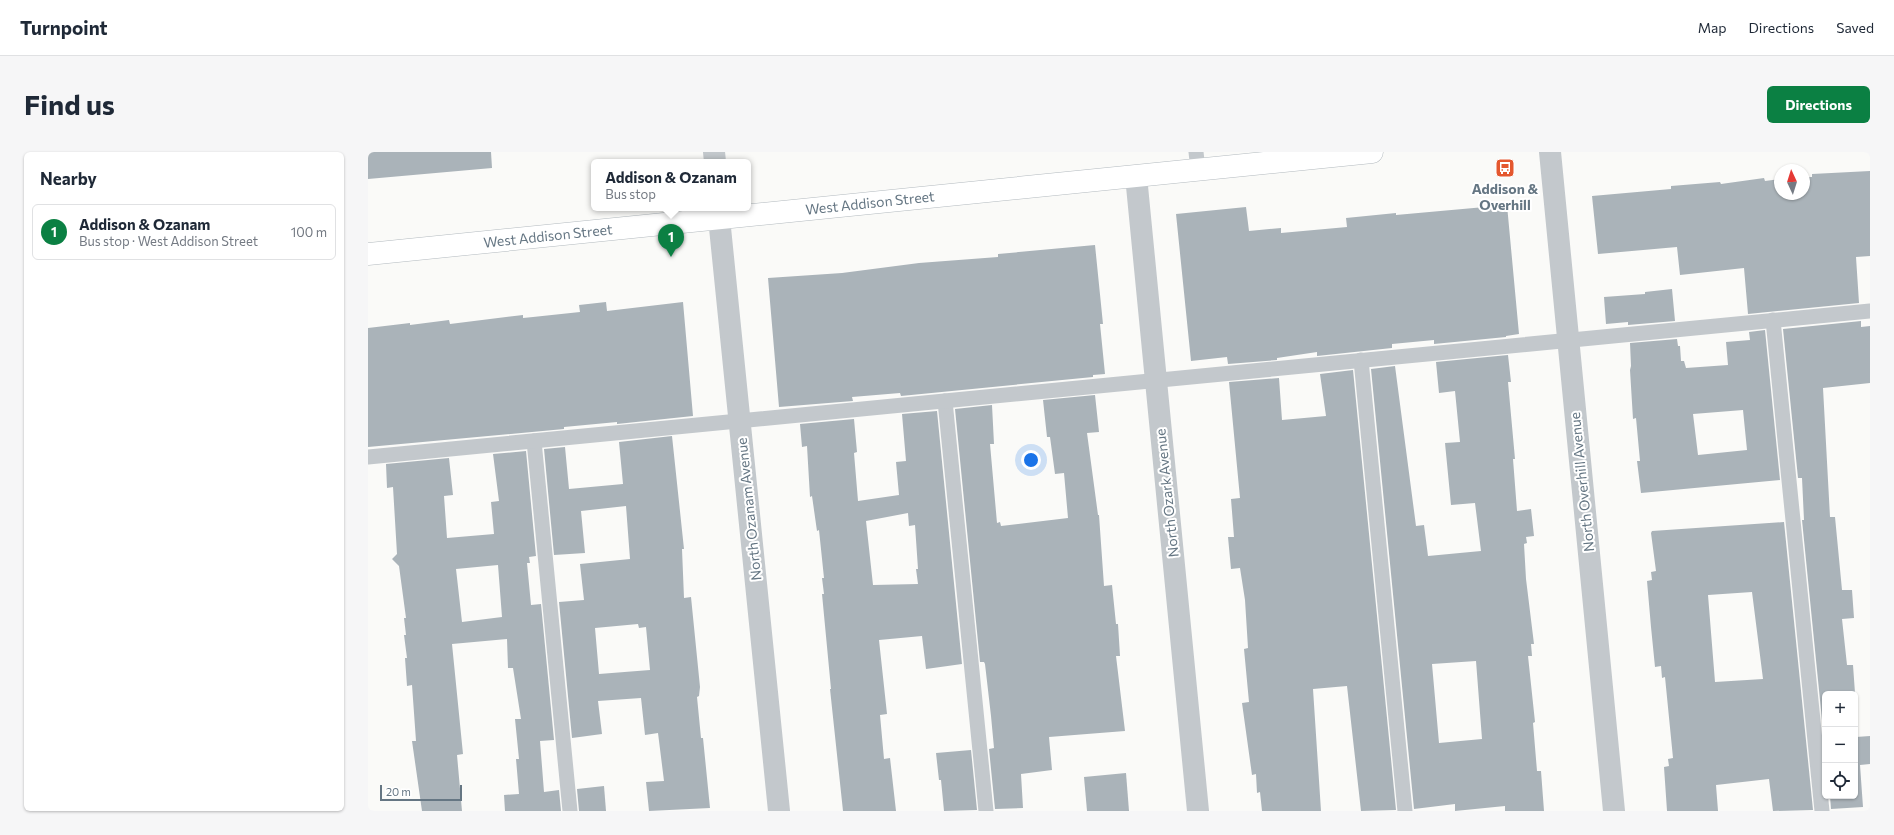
<!DOCTYPE html>
<meta charset="utf-8">
<style>
:root{--surface:#fff;--page:#f6f6f7;--text:#1f2937;--muted:#747a83;--line:#e0e1e3;--accent:#0b8043}
body{margin:0;font-family:Commissioner,sans-serif;background:var(--page);color:var(--text)}
.controls{position:absolute;right:12px;bottom:12px;display:grid;overflow:hidden;border-radius:6px;box-shadow:0 1px 3px #0004}
.controls button{width:36px;height:36px;display:grid;place-items:center;padding:0;border:0;border-bottom:1px solid var(--line);background:var(--surface);color:var(--text);font:20px sans-serif}
.compass{position:absolute;left:1406px;top:12px;width:36px;height:36px;border-radius:50%;background:var(--surface);box-shadow:0 1px 3px #0004;rotate:356deg}
.scale{position:absolute;left:12px;bottom:10px;width:82px;box-sizing:border-box;padding-left:4px;border:2px solid #657683;border-top:0;font-size:11px;line-height:14px;white-space:nowrap;color:#657683;-webkit-text-stroke:3px #fff;paint-order:stroke}
.you{position:absolute;left:663px;top:308px;width:14px;height:14px;margin:-10px;border:3px solid #fff;border-radius:50%;background:#1a73e8;box-shadow:0 0 0 6px #1a73e833}
.badge{display:grid;place-items:center;width:26px;height:26px;border-radius:50%;background:var(--accent);color:#fff;font-size:13px;font-weight:700}
.pin{position:absolute;translate:-50% -33px;filter:drop-shadow(0 1px 2px #0008)}
.pin::after{content:'';position:absolute;top:21px;width:14px;height:12px;background:inherit;clip-path:polygon(0 0,100% 0,50% 100%)}
.popup{position:absolute;left:223px;top:7px;width:160px;height:52px;box-sizing:border-box;display:grid;place-content:center;border-radius:6px;background:var(--surface);filter:drop-shadow(0 1px 3px #0005);font-size:13px;white-space:nowrap;color:var(--muted)}
.popup b{font-size:15px;color:var(--text)}
.popup::after{content:'';position:absolute;left:50%;top:100%;margin-left:-8px;border:8px solid transparent;border-top-color:var(--surface)}
.list{margin:0;padding:0;list-style:none}
h2{display:flex;justify-content:space-between;align-items:center;height:52px;margin:0;padding:0 16px;font-size:17px}
h2 small{font-size:13px;font-weight:400;color:var(--muted)}
.list li{display:grid;grid-template-columns:26px 1fr auto;gap:12px;align-items:center;box-sizing:border-box;height:56px;margin:0 8px 8px;padding:0 8px;border:1px solid var(--line);border-radius:6px}
.list b{display:block;font-size:15px;white-space:nowrap}
.list p{margin:0;font-size:13px;white-space:nowrap;color:var(--muted)}
.list em{font-size:13px;font-style:normal;color:var(--muted)}
.icon{flex:none;width:22px;height:22px;fill:none;stroke:currentColor;stroke-width:2;stroke-linecap:round;stroke-linejoin:round}
.map{position:relative;flex:none;width:1502px;height:659px;overflow:hidden;border-radius:6px}
header{display:flex;align-items:center;gap:24px;box-sizing:border-box;height:56px;padding:0 20px;background:var(--surface);border-bottom:1px solid var(--line)}
header strong{font-size:19px}
nav{display:flex;gap:22px;margin-inline-start:auto;font-size:14px}
.intro{display:flex;align-items:center;justify-content:space-between;box-sizing:border-box;height:96px;padding:0 24px}
h1{margin:0;font-size:28px}
.button{padding:10px 18px;border-radius:6px;background:var(--accent);color:#fff;font-size:14px;font-weight:700}
main{display:flex;gap:24px;padding:0 24px}
aside{flex:1;background:var(--surface);border-radius:6px;box-shadow:0 1px 3px #0004}
.map>svg:first-child{display:block}
.building{fill:#aab3b9;fill-rule:evenodd}
.lines{fill:none;stroke-linecap:round;stroke-linejoin:round}
.secondary-casing{stroke:#b3babf;stroke-width:23}
.lane{stroke:#c3c8cc;stroke-width:15}
.street{stroke:#c3c8cc;stroke-width:22}
.secondary{stroke:#fff;stroke-width:22}
.labels{text-anchor:middle;stroke-width:4;stroke-linejoin:round;paint-order:stroke}
.poi-label{font-size:14px;font-weight:bold;fill:#657683;stroke:#fff}
.street-label{font-size:14px;fill:#657683;stroke:#fff}
</style>
<header>
<strong>Turnpoint</strong>
<nav><a>Map</a><a>Directions</a><a>Saved</a></nav>
</header>
<div class="intro"><h1>Find us</h1><a class="button">Directions</a></div>
<main>
<aside>
<h2>Nearby<small></small></h2>
<ul class="list">
<li><span class="badge">1</span><div><b>Addison &amp; Ozanam</b><p>Bus stop · West Addison Street</p></div><em>100 m</em></li>
</ul>
</aside>
<div class="map">
<svg width="1502" height="659" viewBox="0 0 1502 659">
<rect width="100%" height="100%" fill="#fafaf8"/>
<g class="building">
<polygon points="0,0 123,0 124,16 0,27"/>
<polygon points="1502,19 1502,104 1488,105 1491,151 1380,162 1376,116 1312,123 1309,95 1230,102 1224,44 1303,37 1303,34 1352,30 1353,32 1396,26 1397,29 1412,27 1412,42 1436,42 1436,25 1444,25 1444,22"/>
<polygon points="1139,53 1151,182 1138,184 1138,185 1066,192 1066,188 1024,192 1024,196 949,204 949,200 909,206 909,208 860,212 859,205 823,209 808,62 878,55 881,79 913,76 913,81 979,75 978,66 1028,61 1028,63"/>
<polygon points="727,93 735,172 732,172 737,222 725,223 725,225 533,244 532,241 484,245 485,249 411,255 400,126 474,121 551,111 630,105 630,102"/>
<polygon points="1304,137 1307,169 1260,173 1260,170 1238,172 1236,145 1277,142 1277,140"/>
<polygon points="238,150 239,159 315,150 325,264 249,272 249,270 196,275 196,277 0,295 0,176 42,171 42,173 81,168 82,172 155,163 155,166 165,165 212,160 211,153"/>
<polygon points="1493,169 1493,175 1502,174 1502,231 1455,236 1462,365 1467,365 1474,438 1484,438 1486,466 1474,467 1479,513 1485,513 1487,541 1457,542 1457,598 1434,368 1436,368 1434,326 1430,326 1415,177"/>
<path d="M1397,178L1412,328L1273,341L1269,309H1272L1268,266L1265,267L1262,218L1263,214L1262,191L1309,187L1310,194H1312L1313,209H1316L1318,216L1360,213L1358,190L1382,188L1381,180ZM1375,258L1379,298L1330,303L1325,262Z"/>
<path d="M1140,203L1143,230H1140L1147,307H1145L1149,359L1163,357L1166,384L1158,385L1159,391L1156,392L1158,427L1166,492H1163L1164,504H1160L1167,570L1165,571L1169,619H1173L1176,659H1137V654L1087,659V652L1046,657L1003,217L1027,214L1048,374L1056,373L1060,404L1113,399L1107,351L1083,353L1077,291L1092,290L1087,239L1071,241L1068,210ZM1108,509L1114,587L1071,591L1064,512Z"/>
<polygon points="985,218 1028,658 993,659 979,534 945,537 953,659 894,659 892,640 889,641 888,622 884,623 874,551 881,550 876,497 880,496 877,448 872,416 863,417 860,385 866,385 863,347 872,346 861,230 911,226 914,268 958,264 952,222"/>
<polygon points="727,243 731,280 719,281 730,363 731,363 736,434 744,433 748,472 750,472 752,504 748,504 757,579 681,585 684,618 653,622 655,656 627,657 621,597 626,596 623,564 617,512 616,510 612,510 587,257 624,253 626,292 622,292 629,371 632,370 633,374 700,366 696,321 687,322 682,285 679,285 675,248"/>
<path d="M569,259L594,512L558,517L554,484L511,488L519,562L512,563L516,607L522,606L528,659H475L462,537H463L454,442H456L454,426H456L451,378L449,379L444,344L442,345L439,294L434,295L432,272L486,267L489,300L486,301L490,349L531,343L528,310L538,309L534,262ZM540,361L541,374L547,373L550,417H548L550,432L505,433L498,369Z"/>
<path d="M304,284L316,397H314L316,446L323,445L332,535L331,544L329,545L333,586H335L342,656L281,659L278,630L296,629L290,581L277,583L273,546L230,549L234,582L204,586L191,450L216,448L212,412L262,407L258,354L213,359L217,401L186,403L176,297L197,295L201,337L255,332L251,290ZM270,472L271,476L278,475L282,518L231,522L227,476Z"/>
<path d="M158,299L168,404L161,405L162,411H159L163,453L173,452L186,588L172,589L176,640L191,638L193,659H137L136,643L151,642L148,607H151L147,567H153L145,516H140L139,487L84,492L95,602L89,603L94,659H54L44,589H48L44,533L39,534L37,506H39L36,483H38L36,466H38L31,414L24,407L29,402L25,335L19,336L18,312L81,306L85,343L76,344L79,386L126,382L123,350L131,349L125,302ZM130,413L134,465L94,470L88,417Z"/>
<path d="M1416,370L1445,658L1405,659L1401,627L1348,633L1350,659H1299L1296,615L1301,614L1300,607L1305,606L1297,525L1294,526L1293,514L1287,515L1283,475L1279,429L1284,428L1283,420L1288,419L1283,381L1284,379ZM1384,440L1395,527L1347,530L1340,443Z"/>
<polygon points="1487,578 1488,585 1502,584 1502,612 1492,613 1495,655 1463,657 1462,644 1487,644"/>
<polygon points="603,598 609,658 576,659 573,628 571,628 568,601"/>
<polygon points="758,621 761,659 719,659 716,625"/>
<polygon points="236,634 238,659 211,659 209,637"/>
</g>
<g class="lines">
<defs>
<polyline id="secondary" points="0,102 1004,0"/>
</defs>
<use href="#secondary" class="secondary-casing"/>
<g class="lane">
<polyline points="828,0 830,18"/>
<polyline points="1405,168 1454,659"/>
<polyline points="993,208 1037,659"/>
<polyline points="577,249 618,659"/>
<polyline points="166,289 202,659"/>
<polyline points="0,305 1502,159"/>
</g>
<g class="street">
<polyline points="346,0 347,10"/>
<polyline points="1182,0 1246,659"/>
<polyline points="768,24 830,659"/>
<polyline points="350,56 411,659"/>
</g>
<use href="#secondary" class="secondary"/>
</g>
<defs>
<symbol id="bus-square" viewBox="-11 -11 22 22"><rect x="-9" y="-9" width="18" height="18" rx="4" fill="#e4572e" stroke="#fff"/><path d="M-5-6H5V4H4V6H2V4H-2V6H-4V4H-5ZM-3.5-4V0h7V-4ZM-3.5 1.2v1.5H-2V1.2ZM2 1.2v1.5H3.5V1.2Z" fill="#fff"/></symbol>
</defs>
<g fill-rule="evenodd">
<use href="#bus-square" x="1126" y="5" width="22" height="22"/>
</g>
<g class="labels">
<g class="poi-label">
<text x="1137" y="42">Addison &amp;<tspan x="1137" dy="16">Overhill</tspan></text>
</g>
<g class="street-label">
<text transform="translate(502 51) rotate(-6)" y="5">West Addison Street</text>
<text transform="translate(180 84) rotate(-6)" y="5">West Addison Street</text>
<text transform="translate(1214 330) rotate(-96)" y="5">North Overhill Avenue</text>
<text transform="translate(799 341) rotate(-96)" y="5">North Ozark Avenue</text>
<text transform="translate(381 357) rotate(-96)" y="5">North Ozanam Avenue</text>
</g>
</g>
</svg>
<div class="controls">
<button>+</button>
<button>−</button>
<button><svg class="icon" aria-label="locate" viewBox="0 0 24 24"><circle cx="12" cy="12" r="6"/><path d="M12 2v4M12 18v4M2 12h4M18 12h4"/></svg></button>
</div>
<svg class="compass" viewBox="-18 -18 36 36"><path d="M0-13l5 13h-10z" fill="#e53935"/><path d="M0 13l5-13h-10z" fill="#747a83"/></svg>
<div class="scale">20 m</div>
<div class="you"></div>
<div class="pin badge" style="left:303px;top:105px">1</div>
<div class="popup"><b>Addison &amp; Ozanam</b>Bus stop</div>
</div>
</main>
